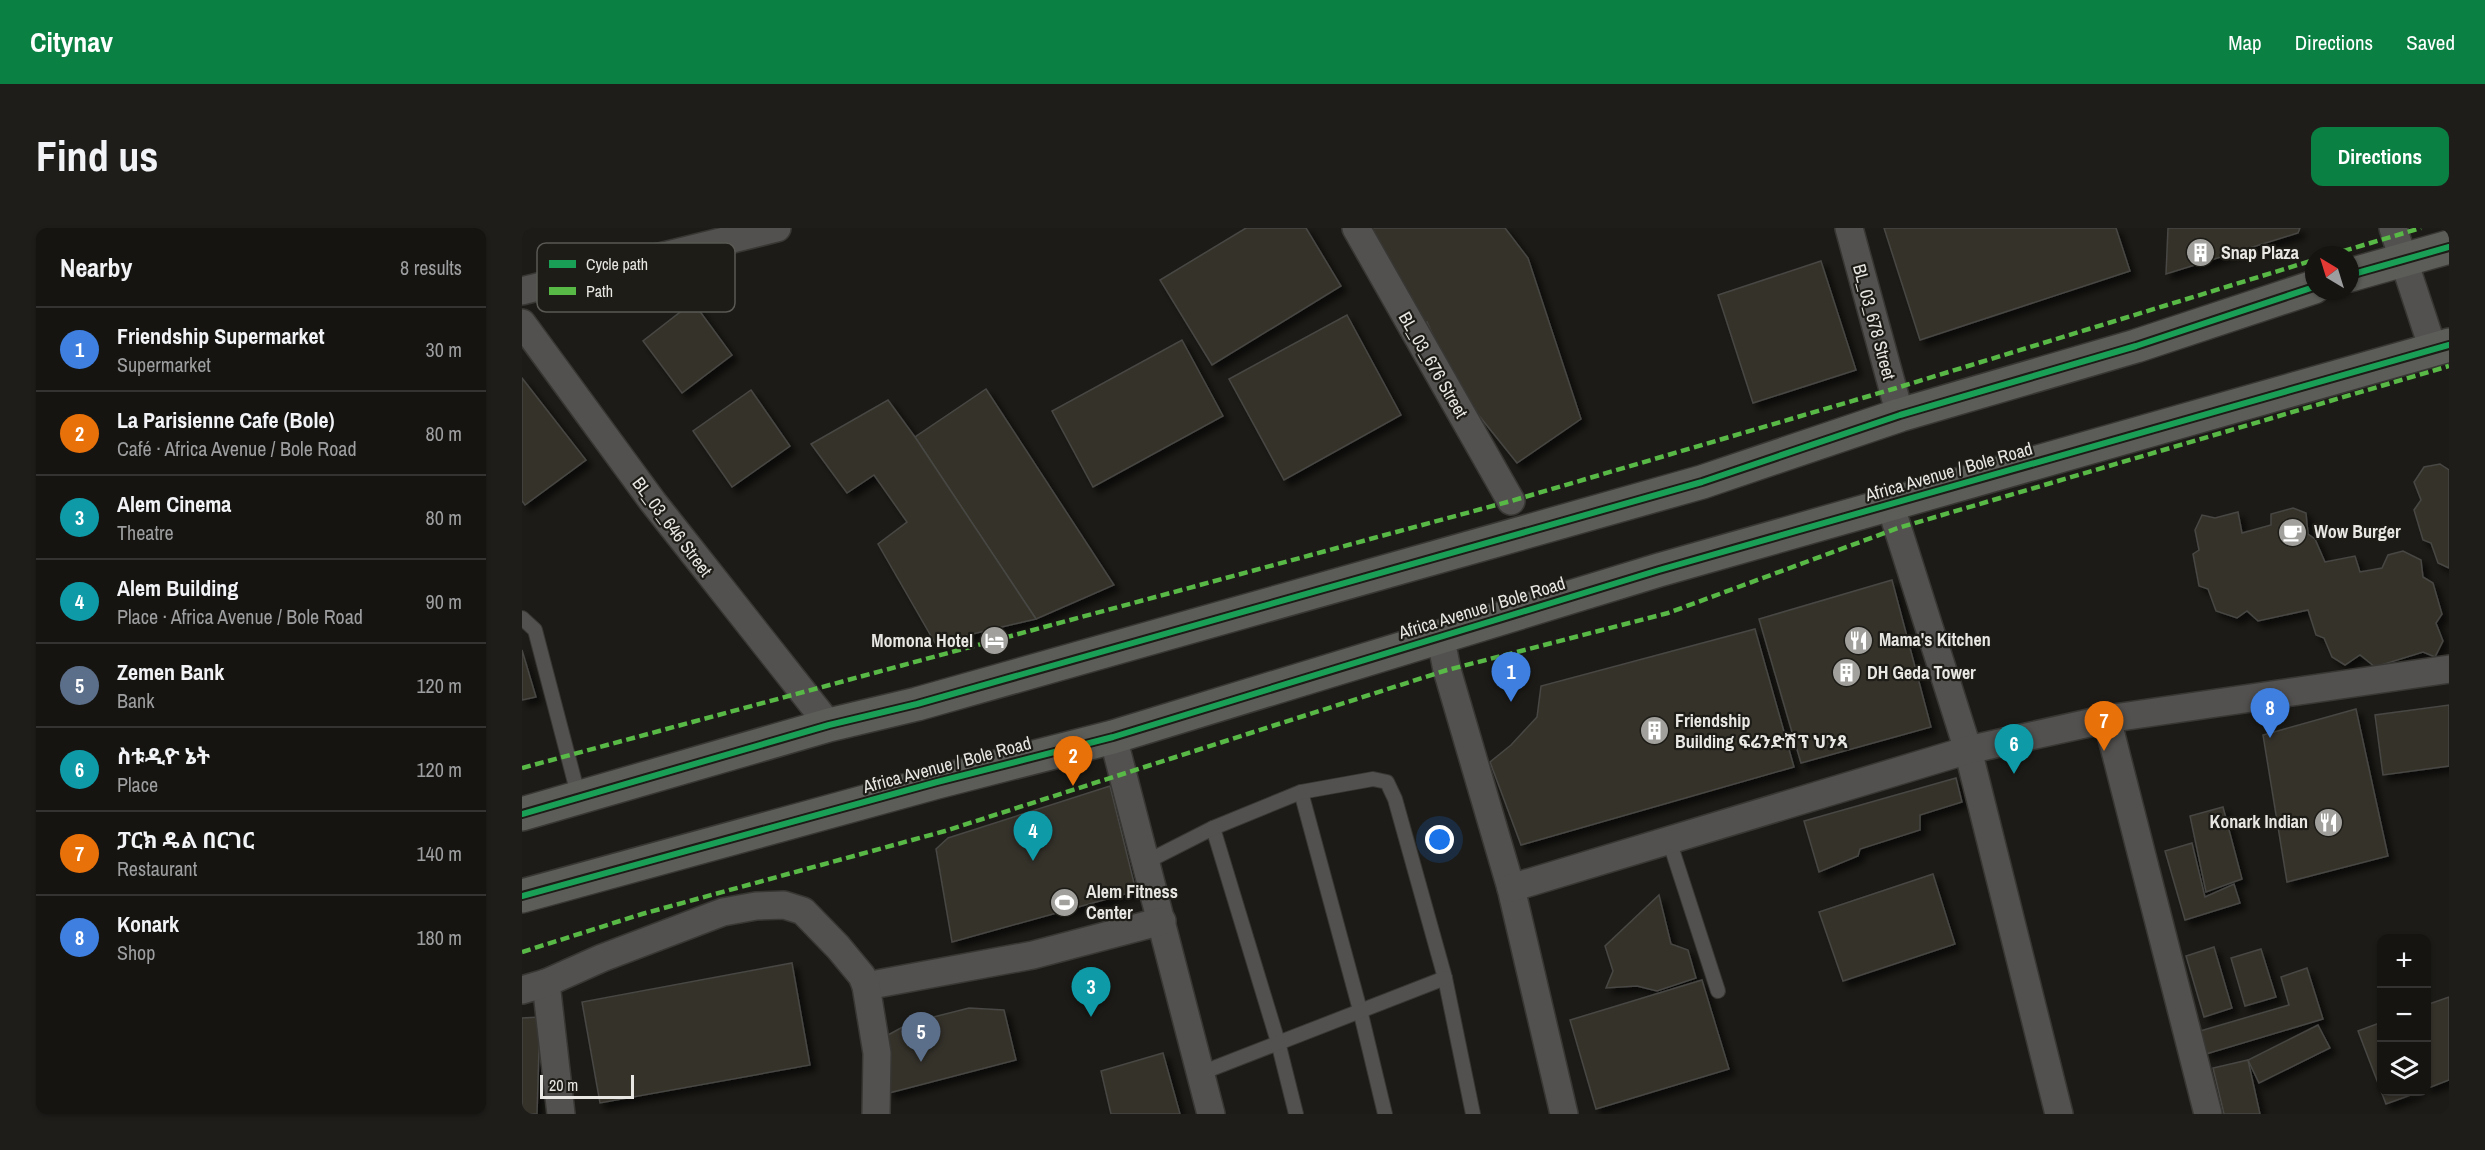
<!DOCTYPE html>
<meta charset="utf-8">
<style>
:root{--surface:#151411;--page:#1e1d1a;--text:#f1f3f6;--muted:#9d9e9f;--line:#343331;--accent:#0b8043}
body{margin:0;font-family:"Archivo Narrow","Noto Sans Ethiopic",sans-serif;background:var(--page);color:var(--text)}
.controls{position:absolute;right:18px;bottom:18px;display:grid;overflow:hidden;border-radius:12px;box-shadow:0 2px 4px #0004}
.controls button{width:54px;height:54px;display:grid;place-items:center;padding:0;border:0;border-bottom:2px solid var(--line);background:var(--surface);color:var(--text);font:30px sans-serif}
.compass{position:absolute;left:1783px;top:18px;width:54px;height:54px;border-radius:50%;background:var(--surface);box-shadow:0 2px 4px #0004;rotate:322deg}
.scale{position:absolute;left:18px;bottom:15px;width:94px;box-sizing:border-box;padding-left:6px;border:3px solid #e8e7e3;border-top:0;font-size:16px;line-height:21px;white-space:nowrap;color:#e8e7e3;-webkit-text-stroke:4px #1d1c16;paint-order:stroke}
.you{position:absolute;left:918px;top:612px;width:21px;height:21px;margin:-15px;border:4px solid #fff;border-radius:50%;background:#1a73e8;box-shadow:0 0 0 9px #1a73e833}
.badge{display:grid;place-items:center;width:39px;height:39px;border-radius:50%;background:var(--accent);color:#fff;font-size:20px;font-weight:700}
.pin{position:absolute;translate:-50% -50px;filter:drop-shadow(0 2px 3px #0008)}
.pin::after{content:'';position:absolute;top:32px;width:21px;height:18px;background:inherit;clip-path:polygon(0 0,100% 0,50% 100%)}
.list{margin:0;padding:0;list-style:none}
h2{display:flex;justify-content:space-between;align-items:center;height:78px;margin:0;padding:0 24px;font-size:26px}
h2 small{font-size:20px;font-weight:400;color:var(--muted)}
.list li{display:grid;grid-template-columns:39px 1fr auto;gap:18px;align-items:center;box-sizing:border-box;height:84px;padding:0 24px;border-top:2px solid var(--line)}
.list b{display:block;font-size:22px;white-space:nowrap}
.list p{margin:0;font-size:20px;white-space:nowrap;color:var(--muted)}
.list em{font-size:20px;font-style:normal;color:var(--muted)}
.icon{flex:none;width:33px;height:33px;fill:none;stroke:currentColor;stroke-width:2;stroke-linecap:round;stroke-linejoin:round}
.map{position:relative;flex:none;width:1927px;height:886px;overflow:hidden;border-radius:12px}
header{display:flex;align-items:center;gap:36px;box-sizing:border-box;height:84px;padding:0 30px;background:var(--accent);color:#fff}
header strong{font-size:28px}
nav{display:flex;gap:33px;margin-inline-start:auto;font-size:21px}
.intro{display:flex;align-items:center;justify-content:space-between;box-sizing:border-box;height:144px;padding:0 36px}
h1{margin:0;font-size:42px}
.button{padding:15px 27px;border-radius:12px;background:var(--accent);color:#fff;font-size:21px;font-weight:700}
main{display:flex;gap:36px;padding:0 36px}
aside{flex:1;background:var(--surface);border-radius:12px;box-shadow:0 2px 4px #0004}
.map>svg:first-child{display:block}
.building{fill:#36332a;stroke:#484744;stroke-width:1.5;filter:url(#shadow)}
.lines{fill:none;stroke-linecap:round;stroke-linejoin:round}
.service-casing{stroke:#383734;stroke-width:16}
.minor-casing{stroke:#383734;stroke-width:30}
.primary-casing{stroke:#383734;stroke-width:36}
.service{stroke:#52514f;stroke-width:14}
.minor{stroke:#52514f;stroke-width:27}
.primary{stroke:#5c5c59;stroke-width:33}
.quiet{stroke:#58b947;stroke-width:4.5;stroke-dasharray:9 4.5;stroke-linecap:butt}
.cycleway-casing{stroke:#1d1c16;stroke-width:10}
.cycleway{stroke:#1a9f57;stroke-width:6}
.labels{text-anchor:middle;stroke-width:4.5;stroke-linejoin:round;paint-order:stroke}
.poi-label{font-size:18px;font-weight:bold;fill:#e8e7e3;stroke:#1d1c16;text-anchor:start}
.street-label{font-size:18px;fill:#e8e7e3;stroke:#1d1c16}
.key{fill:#1d1c16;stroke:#5a5954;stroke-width:1.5}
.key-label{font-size:16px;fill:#e8e7e3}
</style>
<header>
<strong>Citynav</strong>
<nav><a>Map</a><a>Directions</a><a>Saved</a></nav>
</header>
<div class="intro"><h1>Find us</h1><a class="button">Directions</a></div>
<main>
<aside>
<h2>Nearby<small>8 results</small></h2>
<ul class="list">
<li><span class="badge" style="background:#3f7fe0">1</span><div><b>Friendship Supermarket</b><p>Supermarket</p></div><em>30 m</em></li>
<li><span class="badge" style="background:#e8710a">2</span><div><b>La Parisienne Cafe (Bole)</b><p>Café · Africa Avenue / Bole Road</p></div><em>80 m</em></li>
<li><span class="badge" style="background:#0f9aa8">3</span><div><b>Alem Cinema</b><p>Theatre</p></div><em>80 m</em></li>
<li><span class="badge" style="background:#0f9aa8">4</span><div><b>Alem Building</b><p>Place · Africa Avenue / Bole Road</p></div><em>90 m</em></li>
<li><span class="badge" style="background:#5c6f8a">5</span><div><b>Zemen Bank</b><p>Bank</p></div><em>120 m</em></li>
<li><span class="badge" style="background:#0f9aa8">6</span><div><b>ስቱዲዮ ኔት</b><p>Place</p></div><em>120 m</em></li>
<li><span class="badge" style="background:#e8710a">7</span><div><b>ፓርክ ዴል በርገር</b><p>Restaurant</p></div><em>140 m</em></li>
<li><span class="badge" style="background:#3f7fe0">8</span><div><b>Konark</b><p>Shop</p></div><em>180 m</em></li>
</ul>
</aside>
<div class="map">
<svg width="1927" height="886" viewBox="0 0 1927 886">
<defs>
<filter id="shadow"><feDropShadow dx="5.5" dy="5.5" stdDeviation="3" flood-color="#0009"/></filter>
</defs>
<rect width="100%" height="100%" fill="#1c1b17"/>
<g class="building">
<polygon points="724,0 784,0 819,58 690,137 638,52"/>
<polygon points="827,0 983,0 1006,30 1059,191 995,235 934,159 905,94 884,106"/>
<polygon points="1362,0 1594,0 1608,43 1398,112"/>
<polygon points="1646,0 1778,0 1776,5 1644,46"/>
<polygon points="1299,33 1334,142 1231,175 1196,67"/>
<polygon points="171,74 210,127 160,165 121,113"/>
<polygon points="825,87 879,187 762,252 707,151"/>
<polygon points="660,112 701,188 571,259 530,183"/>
<polygon points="0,150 64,232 3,277 0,273"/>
<polygon points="464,161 592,357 514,391 393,209"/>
<polygon points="229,162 268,218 210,259 171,203"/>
<polygon points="366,172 393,209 514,391 413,415 356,316 385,294 352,247 325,265 289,216"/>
<polygon points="1918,236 1927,242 1927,340 1916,335 1909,315 1901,312 1892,282 1899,272 1892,254 1902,239"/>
<polygon points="1771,280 1784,285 1786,306 1793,311 1803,334 1833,328 1838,344 1860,340 1866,327 1881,323 1899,332 1901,349 1911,355 1920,386 1914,395 1921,413 1913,429 1901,424 1853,439 1838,427 1823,437 1810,429 1802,410 1794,407 1786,382 1736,393 1725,383 1715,390 1694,383 1686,361 1677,358 1671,326 1677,322 1673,302 1680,287 1693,290 1716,284 1720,305 1749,297 1749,286"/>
<polygon points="1370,352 1409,499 1279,535 1237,391"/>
<polygon points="1233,401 1272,539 999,617 968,534 989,517 1015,489 1019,458"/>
<polygon points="0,422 14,469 0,472"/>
<polygon points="1927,477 1927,538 1861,547 1853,487"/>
<polygon points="1834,481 1866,628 1765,654 1741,507"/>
<polygon points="1434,550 1440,574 1398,587 1398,602 1338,621 1336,628 1297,644 1282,593"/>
<polygon points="588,558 614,663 430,714 414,621 426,610"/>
<polygon points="1701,579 1720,651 1684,664 1668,588"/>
<polygon points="1670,615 1683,669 1712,656 1718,675 1663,692 1643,623"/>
<polygon points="1411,646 1433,716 1321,753 1297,684"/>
<polygon points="1137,667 1149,716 1166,722 1174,750 1135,763 1115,758 1084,760 1091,743 1083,718"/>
<polygon points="1692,719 1710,780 1682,789 1664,728"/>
<polygon points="1739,721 1754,769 1723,778 1709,730"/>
<polygon points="270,735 288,837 78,875 60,774"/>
<polygon points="1785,740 1801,791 1684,826 1678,803 1767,777 1759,749"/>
<polygon points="1180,752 1207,841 1074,881 1048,792"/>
<polygon points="1927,769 1927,852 1904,861 1904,777"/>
<polygon points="447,780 482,782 494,832 367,865 355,813 388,795"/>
<polygon points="18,789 15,886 0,886 0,790"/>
<polygon points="1860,794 1860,864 1897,864 1864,876 1836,803"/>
<polygon points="1796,797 1808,820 1737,855 1726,832"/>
<polygon points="641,825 658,886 589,886 579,843"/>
<polygon points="1726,832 1738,886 1702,886 1691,840"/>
</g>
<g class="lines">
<defs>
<g id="service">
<polyline points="0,390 13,402 57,570"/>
<polyline points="779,564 838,782 863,886"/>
<polyline points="691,600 756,814 774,886"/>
<polyline points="1147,612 1196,763"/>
<polyline points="624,634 691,600 779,564 851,551 865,554 873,571 923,750 951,886"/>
<polyline points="679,845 923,750"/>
</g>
<g id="minor">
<polyline points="834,0 989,273"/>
<polyline points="1327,0 1378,187"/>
<polyline points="1871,0 1911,121"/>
<polyline points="0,63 255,0"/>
<polyline points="0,95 131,274 307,497"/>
<polyline points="1368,276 1446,522 1537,886"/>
<polyline points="918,407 925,442 989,660 1042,886"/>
<polyline points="1585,491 1686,886"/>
<polyline points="591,509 689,886"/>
<polyline points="989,660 1446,522 1585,491 1927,441"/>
<polyline points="24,755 39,886"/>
<polyline points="344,758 511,727 640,693"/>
<polyline points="0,762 24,755 80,730 201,684 234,678 262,677 281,683 316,719 340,748 344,758 355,825 354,886"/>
</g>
<g id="primary">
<polyline points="1828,47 1927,19"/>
<polyline points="0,586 307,497 395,476 1180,254 1378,187 1614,118 1792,59"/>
<polyline points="0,668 415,554 591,509 1137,342 1927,117"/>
</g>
</defs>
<use href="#service" class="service-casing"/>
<use href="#minor" class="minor-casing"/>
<use href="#primary" class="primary-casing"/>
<use href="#service" class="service"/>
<use href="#minor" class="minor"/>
<use href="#primary" class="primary"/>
<g class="quiet">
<polyline points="1808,27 1899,0"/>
<polyline points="0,540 989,273 1371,161 1792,32"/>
<polyline points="0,724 120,686 423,603 925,442 1146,385 1376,300 1927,138"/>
</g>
<defs>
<g id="cycleway">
<polyline points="1828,47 1927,19"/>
<polyline points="0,586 307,497 395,476 1180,254 1378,187 1614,118 1792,59"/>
<polyline points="0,668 415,554 591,509 1137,342 1927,117"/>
</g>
</defs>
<use href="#cycleway" class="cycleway-casing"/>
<use href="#cycleway" class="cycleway"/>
</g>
<defs>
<symbol id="building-disc" viewBox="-11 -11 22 22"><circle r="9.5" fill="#a1a09c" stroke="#1d1c16"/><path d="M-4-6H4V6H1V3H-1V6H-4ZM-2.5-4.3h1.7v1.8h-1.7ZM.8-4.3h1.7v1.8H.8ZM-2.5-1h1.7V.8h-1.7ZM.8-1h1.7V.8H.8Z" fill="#fff"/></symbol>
<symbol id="cafe-disc" viewBox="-11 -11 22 22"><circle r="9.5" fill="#a1a09c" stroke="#1d1c16"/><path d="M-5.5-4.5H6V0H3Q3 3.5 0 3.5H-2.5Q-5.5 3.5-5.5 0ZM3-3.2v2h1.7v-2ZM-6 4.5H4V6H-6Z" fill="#fff"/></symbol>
<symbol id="restaurant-disc" viewBox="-11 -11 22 22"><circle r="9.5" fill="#a1a09c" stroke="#1d1c16"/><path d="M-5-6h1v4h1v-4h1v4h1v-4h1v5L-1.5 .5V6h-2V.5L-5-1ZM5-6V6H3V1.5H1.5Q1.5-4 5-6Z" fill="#fff"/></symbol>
<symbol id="hotel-disc" viewBox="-11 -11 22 22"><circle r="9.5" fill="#a1a09c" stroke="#1d1c16"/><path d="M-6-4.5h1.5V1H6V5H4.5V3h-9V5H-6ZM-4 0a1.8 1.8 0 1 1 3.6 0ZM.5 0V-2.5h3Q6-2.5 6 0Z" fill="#fff"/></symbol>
<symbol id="stadium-disc" viewBox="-11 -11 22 22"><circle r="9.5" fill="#a1a09c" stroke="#1d1c16"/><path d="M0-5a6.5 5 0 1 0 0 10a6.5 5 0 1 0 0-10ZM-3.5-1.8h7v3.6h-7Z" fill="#fff"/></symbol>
</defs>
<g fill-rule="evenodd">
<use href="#building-disc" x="1662" y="8" width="33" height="33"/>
<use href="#cafe-disc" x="1754" y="288" width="33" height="33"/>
<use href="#restaurant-disc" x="1320" y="396" width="33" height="33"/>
<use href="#hotel-disc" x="456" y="396" width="33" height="33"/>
<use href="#building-disc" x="1308" y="428" width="33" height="33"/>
<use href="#building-disc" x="1116" y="486" width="33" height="33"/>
<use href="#restaurant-disc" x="1790" y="578" width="33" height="33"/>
<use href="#stadium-disc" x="526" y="658" width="33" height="33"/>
</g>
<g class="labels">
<g class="poi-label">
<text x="1699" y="31">Snap Plaza</text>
<text x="1792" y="310">Wow Burger</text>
<text x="1357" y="418">Mama's Kitchen</text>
<text x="451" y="419" text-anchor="end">Momona Hotel</text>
<text x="1345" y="451">DH Geda Tower</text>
<text x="1153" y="499">Friendship<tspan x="1153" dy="21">Building ፍሬንድሽፕ ህንጻ</tspan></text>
<text x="1786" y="600" text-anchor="end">Konark Indian</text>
<text x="564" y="670">Alem Fitness<tspan x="564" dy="21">Center</tspan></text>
</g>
<g class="street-label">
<text transform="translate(1352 94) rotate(75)" y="6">BL_03_678 Street</text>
<text transform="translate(911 137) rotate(60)" y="6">BL_03_676 Street</text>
<text transform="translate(1427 244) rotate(-16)" y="6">Africa Avenue / Bole Road</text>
<text transform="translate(150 299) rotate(53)" y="6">BL_03_646 Street</text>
<text transform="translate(960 380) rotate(-17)" y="6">Africa Avenue / Bole Road</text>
<text transform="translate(425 537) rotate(-15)" y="6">Africa Avenue / Bole Road</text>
</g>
</g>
<rect x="15" y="15" width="198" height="69" rx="9" class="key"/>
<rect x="27" y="32" width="27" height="8" fill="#1a9f57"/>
<rect x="27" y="59" width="27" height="8" fill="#58b947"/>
<g class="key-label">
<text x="64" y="42">Cycle path</text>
<text x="64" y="69">Path</text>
</g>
</svg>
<div class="controls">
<button>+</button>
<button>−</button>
<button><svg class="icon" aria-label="layers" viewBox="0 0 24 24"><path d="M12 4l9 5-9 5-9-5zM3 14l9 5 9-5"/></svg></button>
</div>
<svg class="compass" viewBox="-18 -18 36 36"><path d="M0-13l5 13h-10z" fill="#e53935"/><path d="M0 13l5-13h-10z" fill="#9d9e9f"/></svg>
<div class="scale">20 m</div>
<div class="you"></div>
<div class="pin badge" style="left:989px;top:474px;background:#3f7fe0">1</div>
<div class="pin badge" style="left:551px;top:558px;background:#e8710a">2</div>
<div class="pin badge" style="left:569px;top:789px;background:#0f9aa8">3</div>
<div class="pin badge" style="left:511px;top:633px;background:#0f9aa8">4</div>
<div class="pin badge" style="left:399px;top:834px;background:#5c6f8a">5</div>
<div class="pin badge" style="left:1492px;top:546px;background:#0f9aa8">6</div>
<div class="pin badge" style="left:1582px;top:523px;background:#e8710a">7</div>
<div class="pin badge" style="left:1748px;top:510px;background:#3f7fe0">8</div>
</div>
</main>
